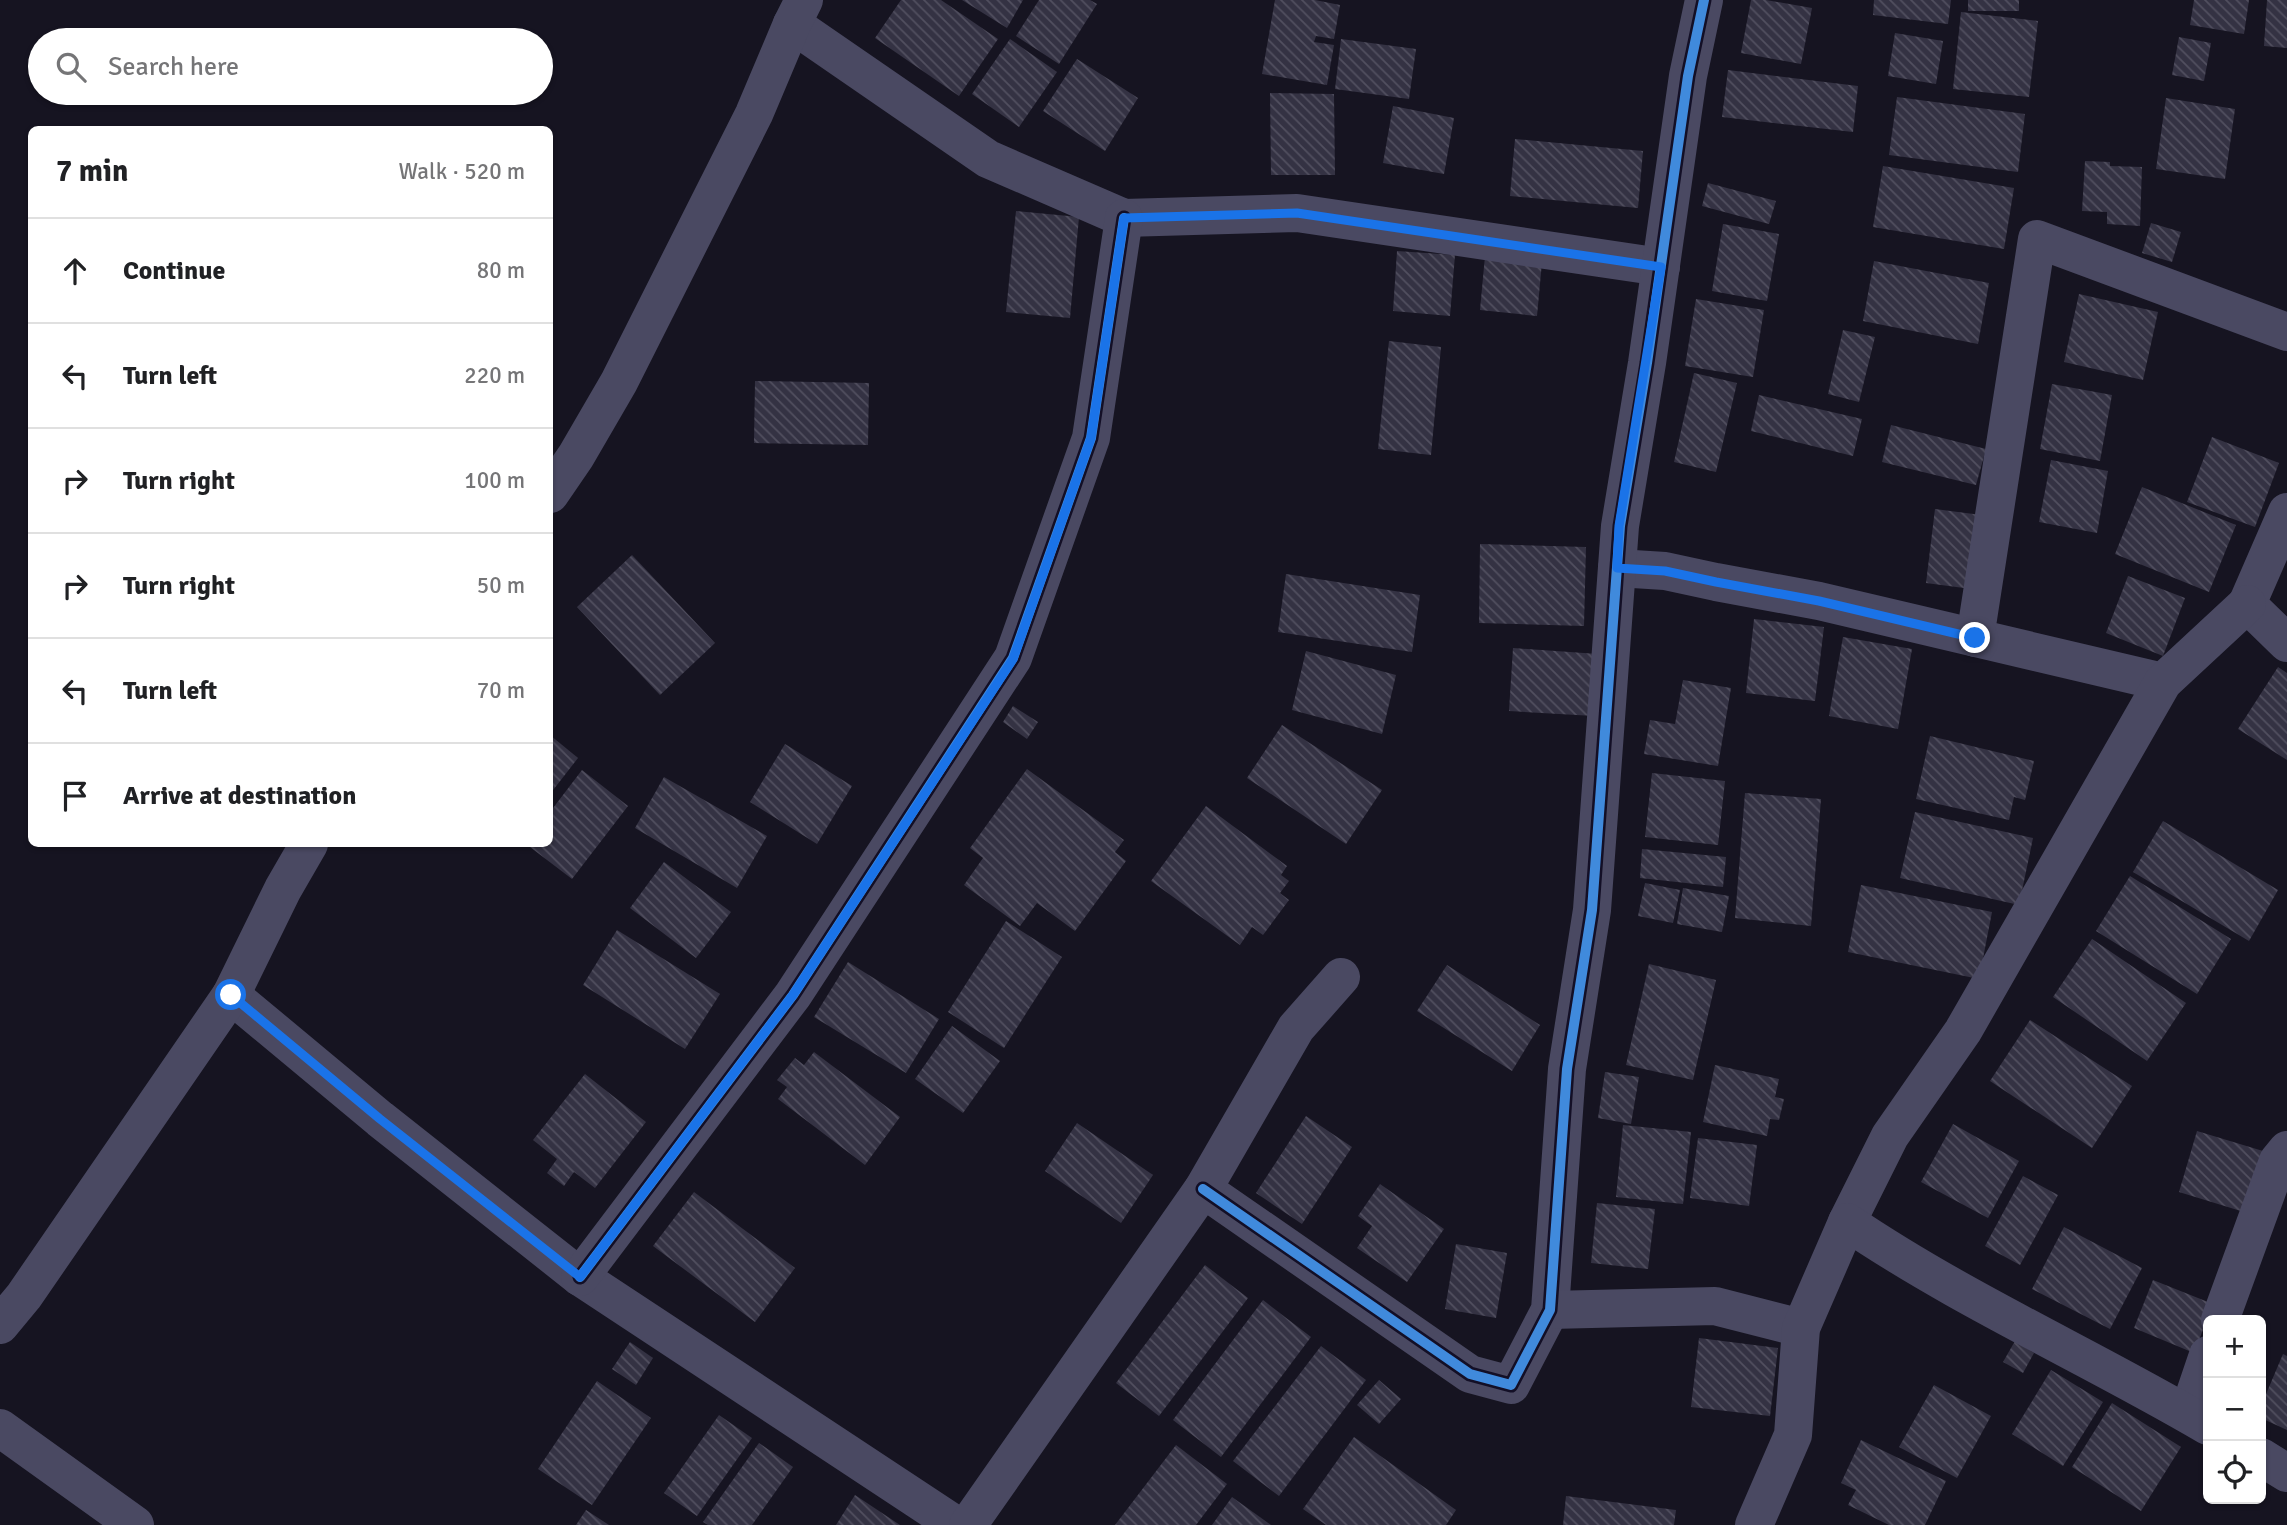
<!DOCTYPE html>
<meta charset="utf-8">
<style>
:root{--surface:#fff;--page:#f6f6f6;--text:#202124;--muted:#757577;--line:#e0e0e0}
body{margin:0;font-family:Signika,sans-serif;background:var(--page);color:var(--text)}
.controls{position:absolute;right:21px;bottom:21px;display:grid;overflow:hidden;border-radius:10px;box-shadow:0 2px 5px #0004}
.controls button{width:63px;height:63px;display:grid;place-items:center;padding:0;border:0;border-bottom:2px solid var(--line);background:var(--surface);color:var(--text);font:35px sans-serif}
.stop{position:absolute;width:21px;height:21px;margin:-16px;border:5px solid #1a73e8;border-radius:50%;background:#fff}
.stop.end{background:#1a73e8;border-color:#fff;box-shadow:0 2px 7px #0008}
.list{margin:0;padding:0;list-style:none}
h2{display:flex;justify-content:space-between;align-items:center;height:91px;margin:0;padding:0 28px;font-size:30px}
h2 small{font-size:23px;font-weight:400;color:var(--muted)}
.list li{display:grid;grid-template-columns:46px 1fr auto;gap:21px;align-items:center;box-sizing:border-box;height:105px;padding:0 28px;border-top:2px solid var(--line)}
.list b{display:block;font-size:26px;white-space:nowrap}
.list em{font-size:23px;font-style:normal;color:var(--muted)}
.icon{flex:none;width:38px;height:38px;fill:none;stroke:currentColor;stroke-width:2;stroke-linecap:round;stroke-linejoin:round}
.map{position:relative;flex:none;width:2287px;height:1525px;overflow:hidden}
.search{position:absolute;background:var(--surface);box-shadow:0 2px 5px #0004;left:28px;top:28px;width:525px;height:77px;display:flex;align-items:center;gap:18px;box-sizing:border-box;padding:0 24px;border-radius:38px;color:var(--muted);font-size:26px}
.panel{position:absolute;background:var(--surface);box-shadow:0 2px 5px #0004;left:28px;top:126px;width:525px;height:721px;border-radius:10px}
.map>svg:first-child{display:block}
.building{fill:url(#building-back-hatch)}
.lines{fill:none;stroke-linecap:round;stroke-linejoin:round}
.street{stroke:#4a4962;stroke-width:38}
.cycleway-casing{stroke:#130f26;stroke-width:15}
.cycleway{stroke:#408adc;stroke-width:10}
.route{stroke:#1a73e8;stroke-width:9}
</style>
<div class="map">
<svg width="2287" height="1525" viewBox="0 0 2287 1525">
<defs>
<pattern id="building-back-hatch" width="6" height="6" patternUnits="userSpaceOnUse" patternTransform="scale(1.75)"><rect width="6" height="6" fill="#343243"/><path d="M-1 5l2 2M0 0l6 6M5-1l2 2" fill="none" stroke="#514f5f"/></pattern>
</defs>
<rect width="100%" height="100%" fill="#161421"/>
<g class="building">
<polygon points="901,0 941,0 998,39 959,96 875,38"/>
<polygon points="962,0 1023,0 1007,28"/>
<polygon points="1039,0 1090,0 1097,4 1059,64 1016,36"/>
<polygon points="1275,0 1315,0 1340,5 1334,39 1316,36 1314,42 1334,45 1327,85 1262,74"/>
<polygon points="1751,0 1766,0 1812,8 1801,64 1741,53"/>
<polygon points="1874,0 1951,0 1948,24 1873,15"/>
<rect x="1968" y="0" width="51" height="11"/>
<polygon points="2194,0 2249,0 2244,34 2190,25"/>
<polygon points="2267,0 2287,0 2287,48 2264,46"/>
<polygon points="1961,12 2038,21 2029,97 1953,89"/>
<polygon points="1895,33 1943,41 1936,84 1888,76"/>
<polygon points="2179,37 2211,43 2204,81 2172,75"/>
<polygon points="1010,39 1057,72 1019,127 972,94"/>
<polygon points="1341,39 1416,49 1409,99 1335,89"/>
<polygon points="1077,59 1138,98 1105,151 1043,111"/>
<polygon points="1728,70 1858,86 1853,132 1722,117"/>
<polygon points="1270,93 1334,94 1335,175 1271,175"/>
<polygon points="1897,97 2025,114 2018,172 1889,155"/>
<polygon points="2166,98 2235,109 2225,179 2156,169"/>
<polygon points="1393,106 1454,118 1444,174 1383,163"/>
<polygon points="1515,139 1643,151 1638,208 1510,196"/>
<polygon points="2085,161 2110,162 2110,166 2142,167 2140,226 2107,224 2107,212 2082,211"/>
<polygon points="1883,166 2014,188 2004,249 1873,227"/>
<polygon points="1708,183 1776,201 1769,224 1702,206"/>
<polygon points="1016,211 1079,217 1070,318 1006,312"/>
<polygon points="2151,223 2181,232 2172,262 2142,253"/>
<polygon points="1723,224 1779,234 1767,301 1712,291"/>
<polygon points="1397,251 1455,255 1450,316 1393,311"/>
<polygon points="1485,256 1542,262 1537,316 1480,310"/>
<polygon points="1874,261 1989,283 1978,344 1863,321"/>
<polygon points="2079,294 2158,312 2143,380 2064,362"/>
<polygon points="1696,299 1764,310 1753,377 1685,366"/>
<polygon points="1843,330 1875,337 1859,402 1828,394"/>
<polygon points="1389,341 1441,347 1431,455 1378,449"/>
<polygon points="1694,373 1737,383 1716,472 1674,462"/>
<polygon points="755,381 869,383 868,445 754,443"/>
<polygon points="2052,384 2112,395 2100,461 2040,449"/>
<polygon points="1759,395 1862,419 1853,456 1751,431"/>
<polygon points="1891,425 1986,449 1976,485 1882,462"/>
<polygon points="2212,437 2279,463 2255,527 2187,502"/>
<polygon points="2051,460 2108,471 2097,533 2039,522"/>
<polygon points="2142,487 2236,525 2209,592 2115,554"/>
<polygon points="1935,509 1989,516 1979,590 1926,583"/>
<polygon points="1480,544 1586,547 1584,626 1479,623"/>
<polygon points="632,555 715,643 660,695 577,607"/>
<polygon points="1286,574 1420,595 1412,652 1278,632"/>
<polygon points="2128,576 2185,598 2163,656 2106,633"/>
<polygon points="1754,619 1824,627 1815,701 1746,693"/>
<polygon points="1843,637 1912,649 1898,729 1829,716"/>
<polygon points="1513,648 1598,654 1594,716 1509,711"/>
<polygon points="1306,651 1396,675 1382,734 1292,710"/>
<polygon points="2278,667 2287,673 2287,760 2238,729"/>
<polygon points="1683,680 1731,688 1718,766 1644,754 1650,720 1675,724"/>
<polygon points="1013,706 1038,722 1027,739 1003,722"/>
<polygon points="1282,725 1382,790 1346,844 1247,778"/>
<polygon points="550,735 578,758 550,794"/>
<polygon points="1930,736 2034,761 2025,800 2014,797 2009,820 1916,799"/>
<polygon points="785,744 852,786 817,844 750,802"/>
<polygon points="1027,769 1124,840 1115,852 1126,861 1075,931 1037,903 1020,926 964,885 983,858 970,848"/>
<polygon points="582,770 628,806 572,879 526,844 550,844 550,812"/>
<polygon points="1652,773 1725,781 1718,845 1645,837"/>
<polygon points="664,777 767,836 737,888 635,828"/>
<polygon points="1745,793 1821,799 1811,926 1735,918"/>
<polygon points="1206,806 1287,866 1281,875 1289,881 1280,893 1289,900 1263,935 1252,927 1240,945 1151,881"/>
<polygon points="1915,812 2033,838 2019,905 1900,878"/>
<polygon points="2163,821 2278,890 2249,941 2133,872"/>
<polygon points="1642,849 1726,857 1723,887 1640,878"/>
<polygon points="664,862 731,912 696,958 630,908"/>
<polygon points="2130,876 2231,939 2197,994 2096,931"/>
<polygon points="1645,883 1680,890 1673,923 1638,916"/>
<polygon points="1861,885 1992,912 1979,979 1848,952"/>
<polygon points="1683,888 1729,896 1722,932 1677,924"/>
<polygon points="1006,921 1062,957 1004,1048 948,1012"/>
<polygon points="617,930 720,994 685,1049 583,985"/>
<polygon points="2092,939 2186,1003 2147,1061 2053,997"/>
<polygon points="848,962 939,1019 906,1073 814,1017"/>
<polygon points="1649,964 1716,980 1693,1080 1626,1065"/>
<polygon points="1447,965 1540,1025 1512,1071 1417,1011"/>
<polygon points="2030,1020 2132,1086 2092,1148 1990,1081"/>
<polygon points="952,1026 1000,1061 963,1113 915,1079"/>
<polygon points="814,1052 900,1117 865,1165 778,1099 787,1087 777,1080 795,1058 804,1065"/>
<polygon points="1715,1065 1779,1079 1775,1097 1784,1099 1779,1120 1770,1119 1767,1136 1703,1122"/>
<polygon points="1605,1072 1639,1077 1631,1124 1598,1118"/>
<polygon points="585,1074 646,1122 595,1188 574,1172 564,1186 547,1173 557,1159 533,1140"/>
<polygon points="1306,1116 1352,1147 1302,1224 1256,1193"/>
<polygon points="1077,1123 1153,1175 1121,1223 1045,1171"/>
<polygon points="1953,1124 2019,1161 1988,1218 1921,1182"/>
<polygon points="1623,1125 1691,1132 1683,1204 1616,1197"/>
<polygon points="2197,1131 2263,1151 2244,1212 2179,1192"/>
<polygon points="1698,1138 1757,1145 1749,1206 1690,1198"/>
<polygon points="2023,1176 2058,1195 2020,1265 1985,1246"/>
<polygon points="1380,1184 1444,1229 1407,1282 1357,1248 1372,1226 1358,1216"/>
<polygon points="694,1192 795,1268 755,1322 653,1246"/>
<polygon points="1597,1203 1655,1209 1648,1269 1591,1263"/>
<polygon points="2064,1227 2142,1268 2110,1329 2032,1289"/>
<polygon points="1456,1244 1507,1253 1496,1318 1445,1309"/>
<polygon points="1205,1265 1248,1298 1159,1416 1116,1383"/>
<polygon points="2153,1280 2213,1304 2194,1353 2134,1328"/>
<polygon points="1263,1300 1311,1337 1221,1457 1173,1420"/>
<polygon points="1699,1338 1778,1348 1770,1416 1691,1407"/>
<polygon points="2015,1341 2034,1353 2023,1373 2003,1362"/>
<polygon points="630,1342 653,1358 636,1385 612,1369"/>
<polygon points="1321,1346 1366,1380 1279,1496 1233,1461"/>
<polygon points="2283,1354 2287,1356 2287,1430 2261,1418 2261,1406"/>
<polygon points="2051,1370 2103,1402 2063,1466 2012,1434"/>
<polygon points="1379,1380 1401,1399 1379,1424 1357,1405"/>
<polygon points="597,1381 651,1418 592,1505 538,1469"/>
<polygon points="1934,1385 1991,1416 1957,1478 1899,1447"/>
<polygon points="2112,1403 2181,1447 2141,1511 2072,1467"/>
<polygon points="719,1415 752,1438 697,1516 664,1493"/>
<polygon points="1354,1437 1456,1510 1446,1525 1326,1525 1303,1509"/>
<polygon points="1861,1440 1946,1481 1925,1525 1889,1525 1848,1505 1856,1490 1841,1483"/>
<polygon points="759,1443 793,1467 752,1525 708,1525 703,1522"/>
<polygon points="1176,1445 1227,1484 1196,1525 1115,1525"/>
<polygon points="855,1495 900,1525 836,1525"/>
<polygon points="1566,1496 1676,1510 1674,1525 1563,1525"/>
<polygon points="1232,1497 1271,1525 1212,1525"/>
<polygon points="586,1510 609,1525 576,1525"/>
</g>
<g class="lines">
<g class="street">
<polyline points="792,24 988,159 1124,218 1297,213 1661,267"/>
<polyline points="550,494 576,456 619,382 754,114 792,24 804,0"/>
<polyline points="2287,512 2247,604 2287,643"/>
<polyline points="1617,568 1665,571 1716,582 1819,601 2163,682"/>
<polyline points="1975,638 2037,239 2287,332"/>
<polyline points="231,995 380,1119 580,1277 956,1525"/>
<polyline points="1203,1189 1470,1374 1511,1385 1550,1310 1567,1069 1592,910 1620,526 1647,363 1688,76 1704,0"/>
<polyline points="1847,1222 1890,1136 1963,1031 2163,682 2247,604"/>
<polyline points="580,1277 793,995 1013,658 1091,438 1124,218"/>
<polyline points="1550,1310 1715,1306 1801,1328"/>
<polyline points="2220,1320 2278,1161 2287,1150"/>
<polyline points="0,1325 24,1296 231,995 283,889 309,844"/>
<polyline points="2188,1414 2208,1355"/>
<polyline points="0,1428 135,1525"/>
<polyline points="2261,1457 2287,1473"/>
<polyline points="968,1525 1203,1189 1296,1028 1341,977"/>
<path d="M1754,1525L1793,1435L1801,1328L1847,1222C1962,1300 2089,1356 2208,1426"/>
</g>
<defs>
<g id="cycleway">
<polyline points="1203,1189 1470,1374 1511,1385 1550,1310 1567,1069 1592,910 1620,526 1647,363 1688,76 1704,0"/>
<polyline points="580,1277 793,995 1013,658 1091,438 1124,218"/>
</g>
</defs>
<use href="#cycleway" class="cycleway-casing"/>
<use href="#cycleway" class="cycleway"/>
</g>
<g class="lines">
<polyline class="route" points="231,995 380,1119 580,1277 793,995 1013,659 1091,438 1124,218 1297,213 1661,267 1619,526 1617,568 1665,571 1716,582 1819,601 1975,638"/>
</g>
</svg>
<div class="controls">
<button>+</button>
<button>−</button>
<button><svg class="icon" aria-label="locate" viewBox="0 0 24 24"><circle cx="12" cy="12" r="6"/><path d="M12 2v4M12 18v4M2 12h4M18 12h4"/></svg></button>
</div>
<div class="stop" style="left:231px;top:995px"></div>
<div class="stop end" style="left:1975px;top:638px"></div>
<div class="search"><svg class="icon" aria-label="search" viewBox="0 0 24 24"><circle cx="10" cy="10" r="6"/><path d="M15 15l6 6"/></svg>Search here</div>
<section class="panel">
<h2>7 min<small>Walk · 520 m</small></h2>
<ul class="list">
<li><svg class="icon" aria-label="ahead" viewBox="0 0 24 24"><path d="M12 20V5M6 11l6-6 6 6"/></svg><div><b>Continue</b></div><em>80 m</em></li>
<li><svg class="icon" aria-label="left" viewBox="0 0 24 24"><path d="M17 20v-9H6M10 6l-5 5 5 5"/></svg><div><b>Turn left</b></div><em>220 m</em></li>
<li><svg class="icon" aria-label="right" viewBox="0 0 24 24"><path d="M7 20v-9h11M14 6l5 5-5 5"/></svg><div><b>Turn right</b></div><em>100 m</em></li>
<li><svg class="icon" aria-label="right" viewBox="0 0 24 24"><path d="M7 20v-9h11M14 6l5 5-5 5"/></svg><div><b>Turn right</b></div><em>50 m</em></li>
<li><svg class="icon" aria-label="left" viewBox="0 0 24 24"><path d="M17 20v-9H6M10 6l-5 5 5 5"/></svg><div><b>Turn left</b></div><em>70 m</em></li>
<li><svg class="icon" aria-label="arrive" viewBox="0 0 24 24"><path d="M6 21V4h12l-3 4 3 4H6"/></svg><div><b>Arrive at destination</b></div></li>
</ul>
</section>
</div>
